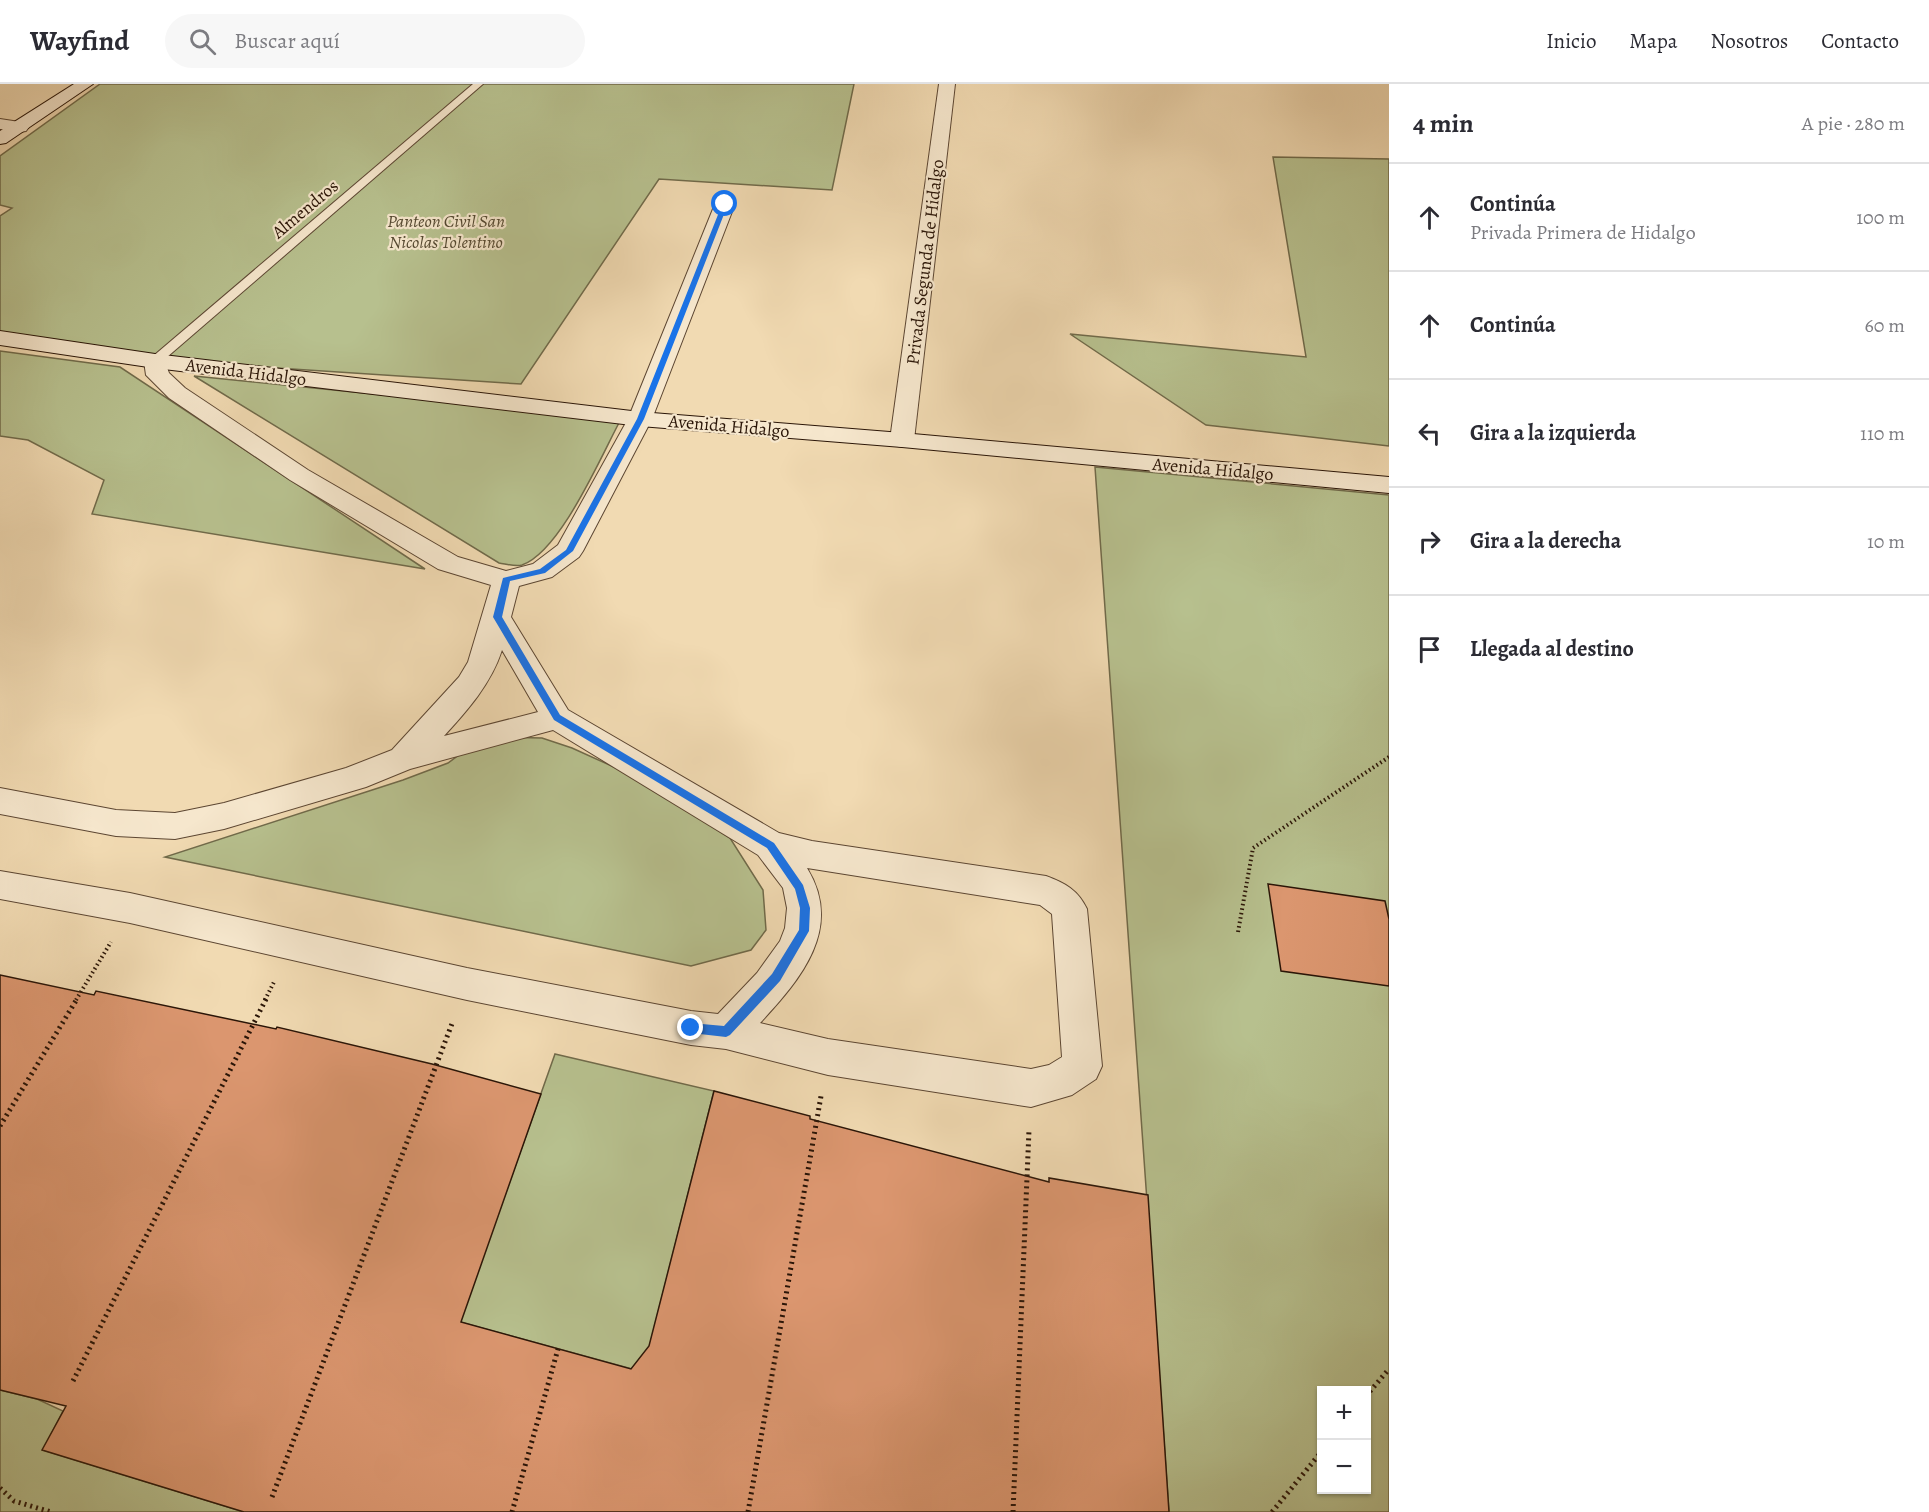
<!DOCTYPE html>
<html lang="es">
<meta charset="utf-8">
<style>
:root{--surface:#fff;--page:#f7f7f7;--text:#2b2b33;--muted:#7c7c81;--line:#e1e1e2}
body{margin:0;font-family:Alegreya,serif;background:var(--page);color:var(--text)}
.controls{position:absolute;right:18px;bottom:18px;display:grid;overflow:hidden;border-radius:0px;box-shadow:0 2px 4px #0004}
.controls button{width:54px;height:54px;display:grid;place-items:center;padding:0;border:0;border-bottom:2px solid var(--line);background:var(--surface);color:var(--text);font:30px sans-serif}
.stop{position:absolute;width:18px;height:18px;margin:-14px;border:4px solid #1a73e8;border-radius:50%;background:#fff}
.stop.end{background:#1a73e8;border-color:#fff;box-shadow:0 2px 6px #0008}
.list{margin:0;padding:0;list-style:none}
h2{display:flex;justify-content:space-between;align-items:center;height:78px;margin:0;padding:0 24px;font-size:26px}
h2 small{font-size:20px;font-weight:400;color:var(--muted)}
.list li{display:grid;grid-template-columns:39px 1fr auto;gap:18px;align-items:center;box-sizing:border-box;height:108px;padding:0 24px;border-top:2px solid var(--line)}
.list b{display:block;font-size:22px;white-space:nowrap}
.list p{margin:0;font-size:20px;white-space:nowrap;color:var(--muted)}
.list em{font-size:20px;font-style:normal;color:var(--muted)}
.icon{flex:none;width:33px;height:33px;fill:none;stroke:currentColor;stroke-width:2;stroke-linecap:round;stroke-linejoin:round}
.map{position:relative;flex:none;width:1389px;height:1428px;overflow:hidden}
header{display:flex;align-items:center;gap:36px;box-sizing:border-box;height:84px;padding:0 30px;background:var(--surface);border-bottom:2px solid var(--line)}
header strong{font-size:28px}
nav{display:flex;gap:33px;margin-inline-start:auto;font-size:21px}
.search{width:420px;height:54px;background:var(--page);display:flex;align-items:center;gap:15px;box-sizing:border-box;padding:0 21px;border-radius:33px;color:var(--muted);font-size:22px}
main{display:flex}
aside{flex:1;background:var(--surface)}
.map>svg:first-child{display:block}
.green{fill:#b7c08e;stroke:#706a4a;stroke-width:1.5;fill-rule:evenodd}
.building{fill:#db966f;stroke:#2a1507;stroke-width:1.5}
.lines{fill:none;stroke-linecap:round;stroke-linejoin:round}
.lane-casing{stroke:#5c4632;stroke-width:2}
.street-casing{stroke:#5c4632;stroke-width:2}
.secondary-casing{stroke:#2a1507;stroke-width:2}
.path-far1{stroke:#2a1507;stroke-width:4;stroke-dasharray:1.5 3;stroke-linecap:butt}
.path{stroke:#2a1507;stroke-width:5;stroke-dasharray:2 4;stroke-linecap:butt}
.lane{fill:#f6e7cd;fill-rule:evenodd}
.street{fill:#f6e7cd;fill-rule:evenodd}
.secondary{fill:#f6e7cd;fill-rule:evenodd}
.route{fill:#1a73e8}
.labels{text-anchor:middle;stroke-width:4.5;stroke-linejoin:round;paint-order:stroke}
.far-street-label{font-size:18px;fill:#2a1507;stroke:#f6e7cd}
.far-park-label{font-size:18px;font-style:italic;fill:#544830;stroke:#f6e7cd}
</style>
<header>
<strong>Wayfind</strong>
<div class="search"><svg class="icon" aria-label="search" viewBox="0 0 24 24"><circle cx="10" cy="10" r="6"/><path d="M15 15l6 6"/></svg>Buscar aquí</div>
<nav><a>Inicio</a><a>Mapa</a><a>Nosotros</a><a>Contacto</a></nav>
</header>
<main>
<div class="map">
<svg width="1389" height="1428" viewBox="0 0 1389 1428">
<rect width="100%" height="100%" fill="#f1dab2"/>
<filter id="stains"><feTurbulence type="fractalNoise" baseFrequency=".00333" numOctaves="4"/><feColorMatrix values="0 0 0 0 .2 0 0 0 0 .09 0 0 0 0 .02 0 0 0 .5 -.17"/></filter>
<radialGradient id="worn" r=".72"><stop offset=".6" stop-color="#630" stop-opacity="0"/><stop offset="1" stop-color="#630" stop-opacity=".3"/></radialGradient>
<g class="green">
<polygon points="100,0 854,0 832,106 659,95 521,300 155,276 0,253 0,132 12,124 0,121 0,72"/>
<polygon points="1273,73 1389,75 1389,362 1206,341 1070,250 1306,273"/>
<polygon points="0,267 120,283 425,485 92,430 104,396 28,356 0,352"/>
<path d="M194,292L621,335C601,372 561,467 522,481C516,483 506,480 499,479Z"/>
<path d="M1095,383L1389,411V1428H1169ZM1322,1306H1366V1406H1322Z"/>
<polygon points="490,653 542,654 572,664 636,693 730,754 763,806 766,846 751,866 691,882 165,773 403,696 448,679 471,662"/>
<polygon points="555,970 714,1007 643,1288 460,1238"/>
<polygon points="0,1306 37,1315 63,1327 43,1366 244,1428 0,1428"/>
</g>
<g class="building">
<polygon points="1268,800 1385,817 1389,835 1389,902 1281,887"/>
<polygon points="0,891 94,911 96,907 276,945 277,943 432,980 541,1010 461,1238 631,1285 649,1262 714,1007 810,1032 810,1035 1049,1098 1049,1094 1148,1111 1169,1428 244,1428 42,1366 66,1322 0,1306"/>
</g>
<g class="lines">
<defs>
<polygon id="lane" points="473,0 483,0 159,280 151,280 149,277 151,274"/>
<g id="street">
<polygon points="939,0 955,0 914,356 911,361 902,363 893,361 890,356"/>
<polygon points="0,35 26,39 29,43 26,47 20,48 0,45"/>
<path d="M725,114L732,116L735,120L652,335L583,467L579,473L552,493L519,502L511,533L568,626L779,749L812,757L1046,792C1065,799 1078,806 1087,825L1102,982L1096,995L1072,1011L1031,1023L828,991L726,965L691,961L467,916L130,839L0,815V787L130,809L467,884L691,927L718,930L757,889L780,857L785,844L787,824L783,804L758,771L553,646L410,685L366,703L224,745L175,755L116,752L0,730V704L116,726L175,729L224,719L346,684L392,666L459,593L468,578L491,501L438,485L290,396L169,314L146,291L144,277L147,272L155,270L163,272L169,289L185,304L308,386L458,473L506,487L533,480L558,461L628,335L715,120L718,116ZM502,566L538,628L444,652C467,627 491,600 502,566ZM807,784L1040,821L1052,830L1062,973L1049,981L1031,985L828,955L760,939C801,895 844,844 807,784Z"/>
</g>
<g id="secondary">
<polygon points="74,0 93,0 6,59 0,60 0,47"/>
<polygon points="0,247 155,270 640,328 902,349 1389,393 1389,409 902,363 640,342 155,284 0,261"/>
</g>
</defs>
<use href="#lane" class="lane-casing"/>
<use href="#street" class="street-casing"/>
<use href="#secondary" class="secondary-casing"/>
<g class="path-far1">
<polyline points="1238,848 1253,764 1389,673"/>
<polyline points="76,916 111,858"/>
<polyline points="265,916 275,896"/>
</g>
<g class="path">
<polyline points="0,1042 77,915"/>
<polyline points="73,1297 266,915"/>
<polyline points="1366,1312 1389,1285"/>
<polyline points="0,1404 14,1417 51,1428"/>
<polyline points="272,1413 453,937"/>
<polyline points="512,1428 558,1265"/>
<polyline points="748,1428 821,1012"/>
<polyline points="1013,1428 1029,1046"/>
<polyline points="1272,1428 1322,1367"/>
</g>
<use href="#lane" class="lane"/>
<use href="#street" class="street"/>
<use href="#secondary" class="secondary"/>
</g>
<polygon class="route" points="723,118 728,120 644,335 573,467 545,489 510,497 502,533 560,631 774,759 803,801 810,824 809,847 780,897 730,951 726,953 691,949 685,944 691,939 724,942 772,890 799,846 800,824 795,805 767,764 554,636 493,533 503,494 540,485 566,466 637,335"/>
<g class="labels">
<g class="far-street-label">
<text transform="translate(305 125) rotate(-40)" y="6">Almendros</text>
<text transform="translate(925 178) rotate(-83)" y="6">Privada Segunda de Hidalgo</text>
<text transform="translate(246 288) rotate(7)" y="6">Avenida Hidalgo</text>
<text transform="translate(729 342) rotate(5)" y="6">Avenida Hidalgo</text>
<text transform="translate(1213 385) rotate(5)" y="6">Avenida Hidalgo</text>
</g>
<g class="far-park-label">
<text x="446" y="143">Panteon Civil San<tspan x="446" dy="21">Nicolas Tolentino</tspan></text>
</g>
</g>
<rect width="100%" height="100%" filter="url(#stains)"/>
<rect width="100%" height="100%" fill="url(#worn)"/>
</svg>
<div class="controls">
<button>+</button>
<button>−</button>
</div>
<div class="stop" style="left:725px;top:120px"></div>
<div class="stop end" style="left:691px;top:944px"></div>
</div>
<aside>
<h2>4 min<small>A pie · 280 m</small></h2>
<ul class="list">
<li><svg class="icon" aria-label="ahead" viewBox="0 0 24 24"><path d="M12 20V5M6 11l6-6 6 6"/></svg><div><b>Continúa</b><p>Privada Primera de Hidalgo</p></div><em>100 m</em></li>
<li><svg class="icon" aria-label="ahead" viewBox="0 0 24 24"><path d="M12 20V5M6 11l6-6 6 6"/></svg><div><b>Continúa</b></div><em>60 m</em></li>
<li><svg class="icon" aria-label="left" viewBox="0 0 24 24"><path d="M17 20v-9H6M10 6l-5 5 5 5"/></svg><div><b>Gira a la izquierda</b></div><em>110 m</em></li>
<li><svg class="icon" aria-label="right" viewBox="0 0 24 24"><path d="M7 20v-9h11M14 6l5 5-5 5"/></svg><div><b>Gira a la derecha</b></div><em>10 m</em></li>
<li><svg class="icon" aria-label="arrive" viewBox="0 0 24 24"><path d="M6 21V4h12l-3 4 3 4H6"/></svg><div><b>Llegada al destino</b></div></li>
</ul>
</aside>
</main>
